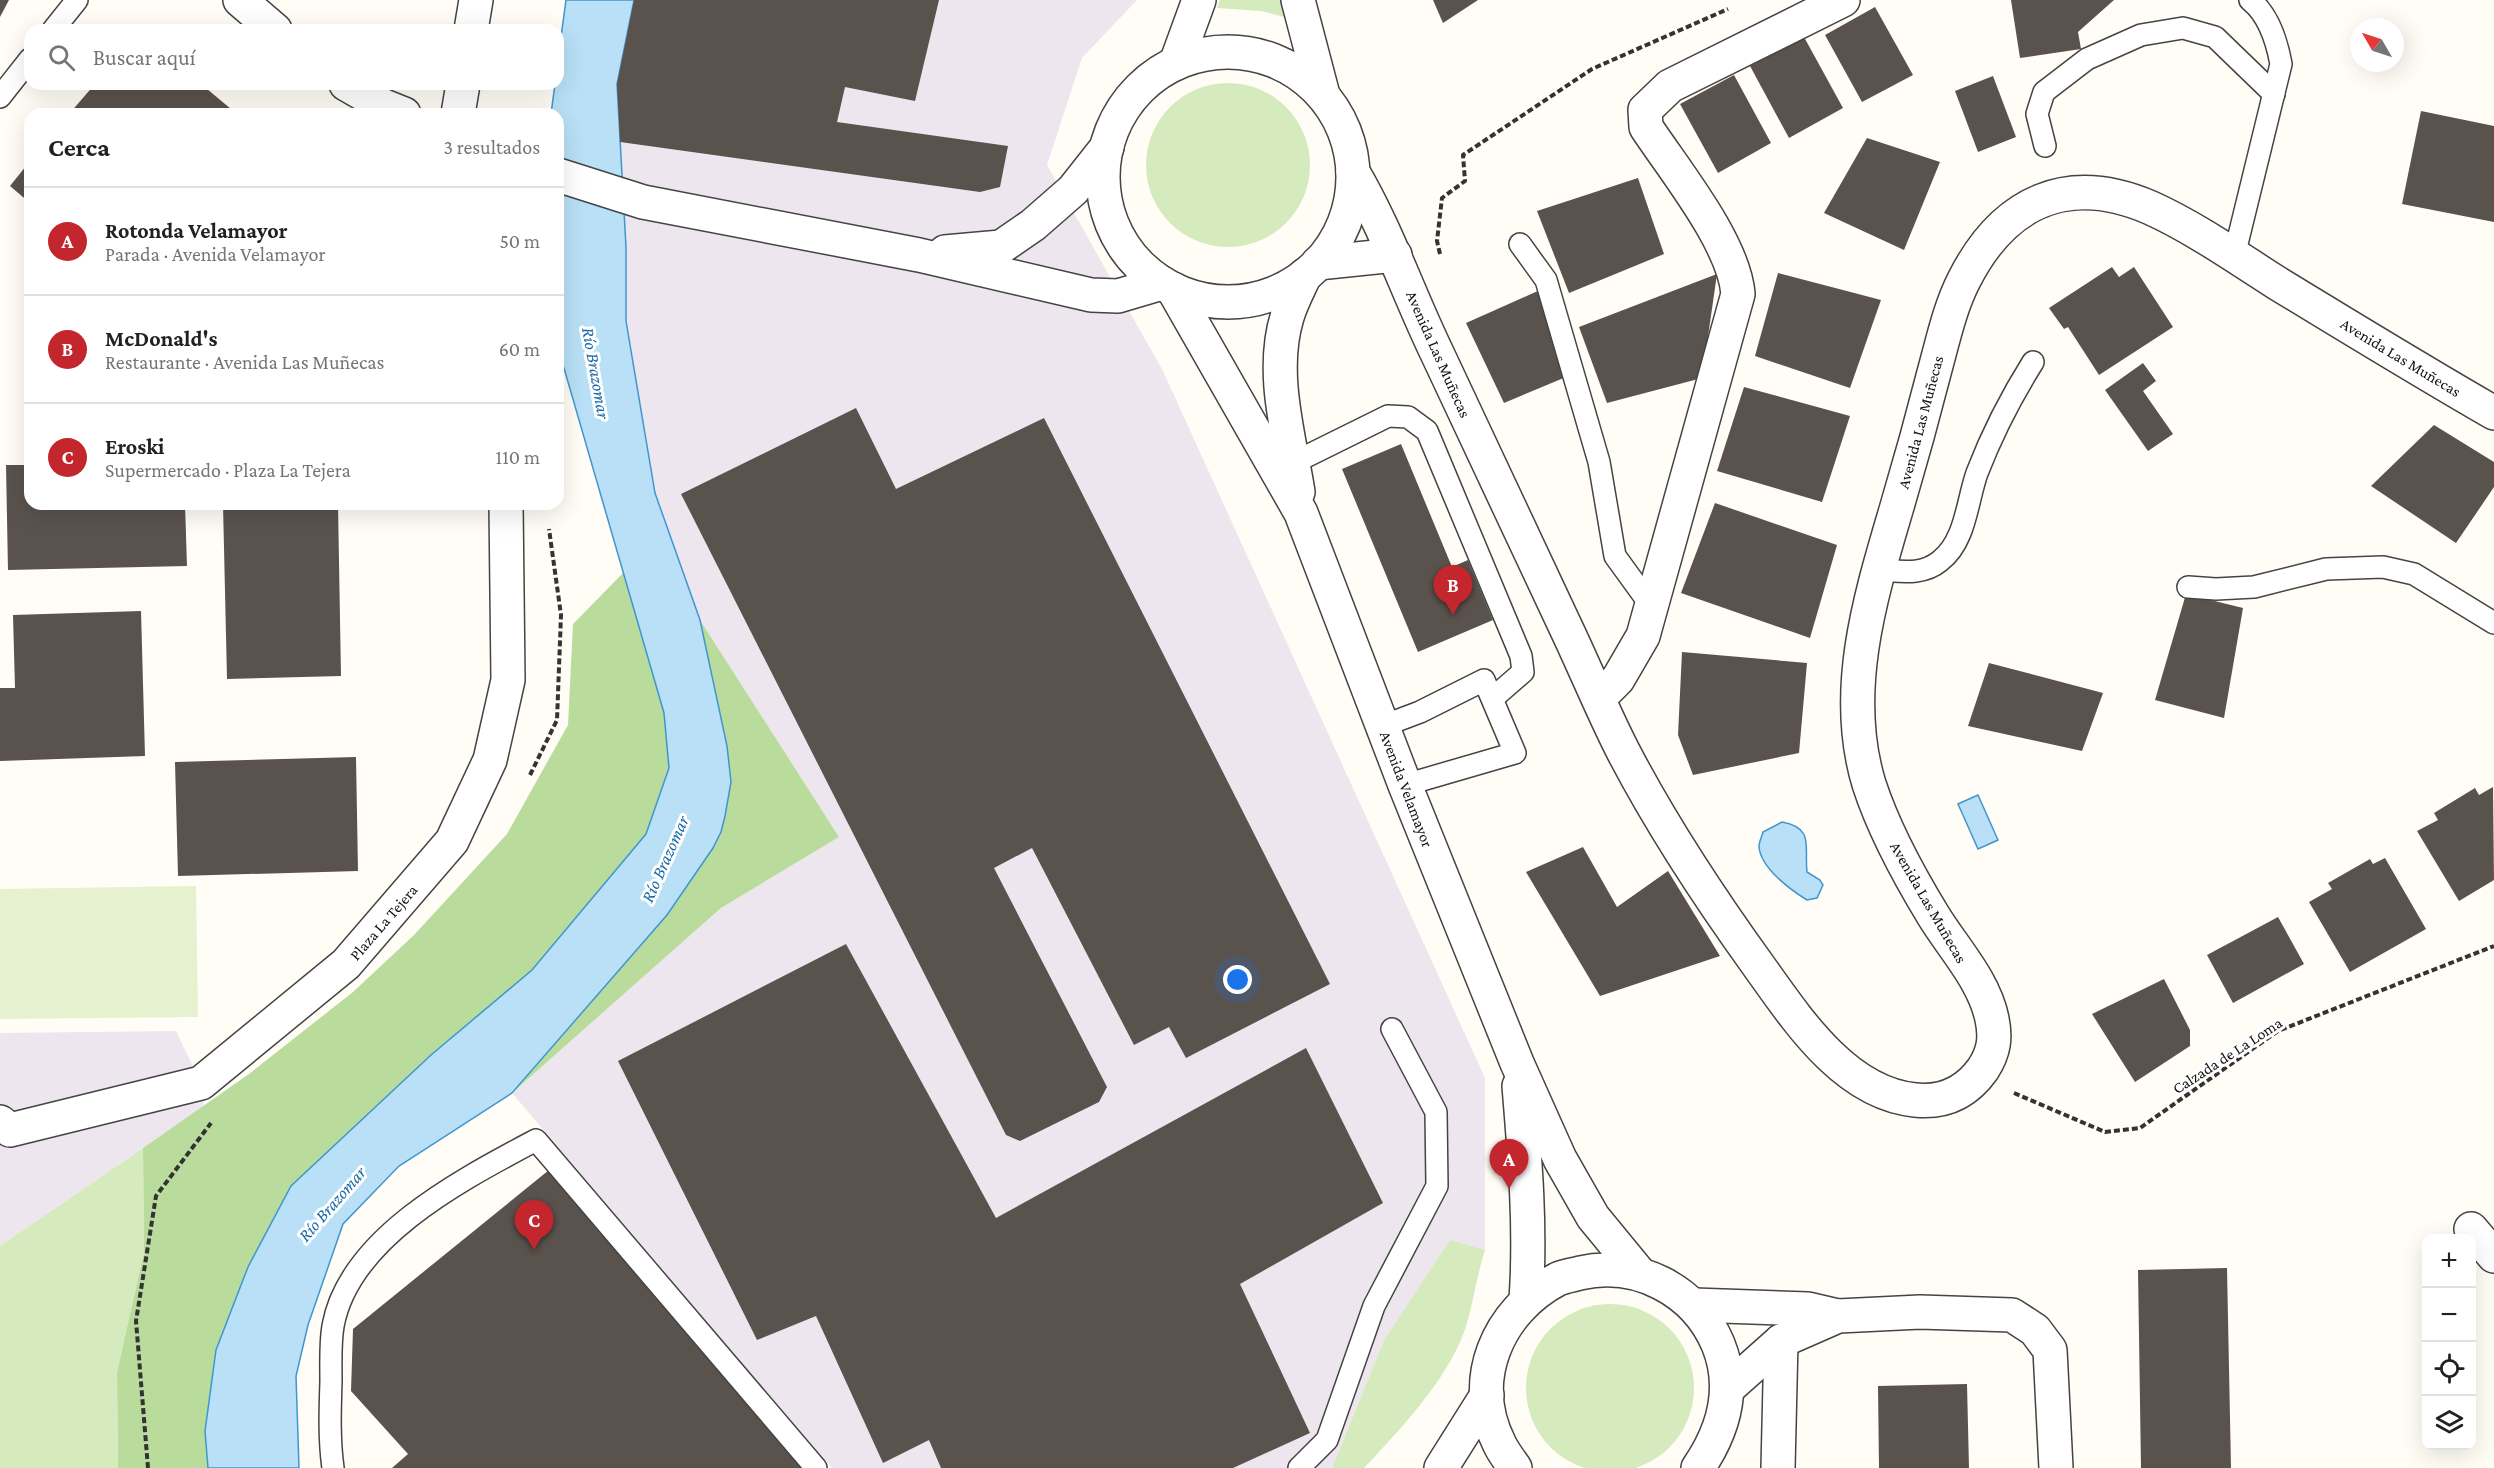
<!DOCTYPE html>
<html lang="es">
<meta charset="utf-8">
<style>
:root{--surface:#fff;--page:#f6f6f6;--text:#202124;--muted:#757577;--line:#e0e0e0;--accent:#c4262e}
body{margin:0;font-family:"Crimson Pro",serif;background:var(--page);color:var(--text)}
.controls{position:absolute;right:18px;bottom:18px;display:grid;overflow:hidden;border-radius:12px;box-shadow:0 6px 24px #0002}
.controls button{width:54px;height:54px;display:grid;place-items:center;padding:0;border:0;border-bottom:2px solid var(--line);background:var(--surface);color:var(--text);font:30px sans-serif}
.compass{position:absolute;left:2350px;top:18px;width:54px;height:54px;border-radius:50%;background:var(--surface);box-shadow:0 6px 24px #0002;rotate:309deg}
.you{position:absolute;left:1238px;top:980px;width:21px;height:21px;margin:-15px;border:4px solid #fff;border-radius:50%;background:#1a73e8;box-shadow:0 0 0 9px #1a73e833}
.badge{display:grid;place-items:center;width:39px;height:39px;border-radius:50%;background:var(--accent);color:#fff;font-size:20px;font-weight:700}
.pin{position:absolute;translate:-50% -50px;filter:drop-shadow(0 2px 3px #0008)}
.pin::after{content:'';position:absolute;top:32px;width:21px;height:18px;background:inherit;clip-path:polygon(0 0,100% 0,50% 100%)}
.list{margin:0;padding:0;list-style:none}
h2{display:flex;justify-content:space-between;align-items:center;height:78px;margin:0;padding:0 24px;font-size:26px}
h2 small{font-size:20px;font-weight:400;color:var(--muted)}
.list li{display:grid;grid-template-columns:39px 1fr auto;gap:18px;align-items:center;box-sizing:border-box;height:108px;padding:0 24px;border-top:2px solid var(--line)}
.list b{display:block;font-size:22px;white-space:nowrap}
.list p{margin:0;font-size:20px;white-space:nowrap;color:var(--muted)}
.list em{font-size:20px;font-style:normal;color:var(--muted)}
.icon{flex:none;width:33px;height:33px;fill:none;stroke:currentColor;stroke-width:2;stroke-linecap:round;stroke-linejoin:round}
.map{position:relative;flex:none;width:2494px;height:1468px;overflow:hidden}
.search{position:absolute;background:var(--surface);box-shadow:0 6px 24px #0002;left:24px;top:24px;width:540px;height:66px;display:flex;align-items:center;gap:15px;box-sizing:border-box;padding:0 21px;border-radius:18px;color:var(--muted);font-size:22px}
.panel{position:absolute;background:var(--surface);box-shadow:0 6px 24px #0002;left:24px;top:108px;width:540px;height:402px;border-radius:18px}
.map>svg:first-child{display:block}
.industrial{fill:#eee6ef}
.green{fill:#d5ebbd}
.forest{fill:#b9dc9c}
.pitch{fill:#e6f2cf}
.water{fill:#b9e0f7;stroke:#3f96cf;stroke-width:1.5}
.building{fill:#5a524d}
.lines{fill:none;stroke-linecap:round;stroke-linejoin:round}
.service-casing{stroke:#444;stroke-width:24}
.minor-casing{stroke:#444;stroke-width:36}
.tertiary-casing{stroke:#444;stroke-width:36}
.path{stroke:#333;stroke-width:4;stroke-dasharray:6 3;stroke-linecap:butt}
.service{stroke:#fff;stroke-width:21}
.minor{stroke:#fff;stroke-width:33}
.tertiary{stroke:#fff;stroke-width:33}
.labels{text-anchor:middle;stroke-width:6;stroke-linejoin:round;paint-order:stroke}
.street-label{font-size:16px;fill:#111;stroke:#fff}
.water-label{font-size:18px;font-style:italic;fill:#1768a6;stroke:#fff}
</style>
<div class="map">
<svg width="2494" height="1468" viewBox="0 0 2494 1468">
<rect width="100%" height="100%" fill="#fffdf5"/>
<g class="industrial">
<polygon points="634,0 1137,0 1082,58 1047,165 1163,371 1485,1078 1485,1250 1450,1241 1384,1340 1332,1468 832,1468 512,1093 721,908 839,837 700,620 655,493 626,321 626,247 617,84"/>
<polygon points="176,1031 201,1083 204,1106 0,1246 0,1033"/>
</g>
<g class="green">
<polygon points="1220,0 1282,0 1288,18 1261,11 1217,8"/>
<circle cx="1228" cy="165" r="82"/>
<polygon points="143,1148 144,1252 117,1372 118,1468 0,1468 0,1246"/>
<path d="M1450,1240L1485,1250C1476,1277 1473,1308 1463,1335C1444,1383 1399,1431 1364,1468H1332L1384,1340Z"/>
<circle cx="1610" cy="1388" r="84"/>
</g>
<g class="forest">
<polygon points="624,572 664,713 669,768 646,833 532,970 431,1055 291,1186 205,1431 208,1468 118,1468 117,1372 144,1252 143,1148 249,1074 353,992 414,935 507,834 568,725 573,624"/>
<polygon points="700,620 839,837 721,908 512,1093 667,915 713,848 721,832 731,782 727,746"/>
</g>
<polygon class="pitch" points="196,886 198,1017 0,1019 0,889"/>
<g class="water">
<polygon points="566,0 634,0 617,84 626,247 626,321 655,493 700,620 727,746 731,782 725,816 721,832 713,848 667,915 512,1093 399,1166 343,1224 308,1325 296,1376 299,1468 208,1468 205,1431 216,1350 248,1267 291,1186 431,1055 532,970 646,834 669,768 664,713 559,351 558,114 551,114 555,84 558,84 558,59"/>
<polygon points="1978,795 1998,840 1978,849 1958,804"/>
<path d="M1782,822C1815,828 1804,847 1807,872L1820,880L1823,885L1817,898L1807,900C1791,890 1760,868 1759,846C1759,842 1762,836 1763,832Z"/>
</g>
<g class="building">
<polygon points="0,0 9,0 0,17"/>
<polygon points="634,0 939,0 915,101 845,87 837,122 1008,146 1000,187 980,192 620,142 617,84"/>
<polygon points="1433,0 1478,0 1443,23"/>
<polygon points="2011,0 2114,0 2078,32 2081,49 2020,58"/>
<polygon points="1875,7 1913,75 1862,102 1825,35"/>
<polygon points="1804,37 1843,108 1789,138 1750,66"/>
<polygon points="1734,75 1771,143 1718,173 1680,104"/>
<polygon points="1993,76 2016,137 1978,152 1955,91"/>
<polygon points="95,84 201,84 237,114 69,114"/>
<polygon points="2421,111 2494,126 2494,222 2402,204"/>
<polygon points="1867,138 1940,162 1904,250 1824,213"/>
<polygon points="30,161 30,203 10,186"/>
<polygon points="1638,178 1664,254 1569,293 1537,211"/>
<polygon points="2112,267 2119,277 2134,267 2173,327 2099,375 2068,327 2064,329 2049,308"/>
<polygon points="1778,273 1881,300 1850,388 1755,356"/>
<polygon points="1717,274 1702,378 1607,403 1579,327"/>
<polygon points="1540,290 1566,377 1504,403 1466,323"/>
<polygon points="2143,363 2156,381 2143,391 2173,434 2148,451 2105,390"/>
<polygon points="1744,387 1850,416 1822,502 1717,471"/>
<polygon points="856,408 896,489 1044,418 1330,984 1186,1058 1169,1027 1134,1045 1032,848 994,868 1107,1087 1099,1102 1020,1141 1006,1135 681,494"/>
<polygon points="2434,425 2494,462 2494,487 2456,543 2371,486"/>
<polygon points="1401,444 1452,567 1468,560 1493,620 1418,652 1342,469"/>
<polygon points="6,465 30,465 30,504 185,504 187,566 8,570"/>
<polygon points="1715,503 1837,545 1810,638 1681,593"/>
<polygon points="223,504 338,504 341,676 227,679"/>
<polygon points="2186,594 2243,608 2224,718 2155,700"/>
<polygon points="141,611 145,756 0,761 0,688 15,688 13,615"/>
<polygon points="1682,652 1807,663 1799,753 1693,775 1678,735"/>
<polygon points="1989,663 2103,693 2082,751 1968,726"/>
<polygon points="356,757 358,871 178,876 175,762"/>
<polygon points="2493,787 2494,880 2459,901 2417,831 2438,820 2434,813 2475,788 2479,795"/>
<polygon points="1583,847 1617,907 1668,871 1720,956 1600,996 1526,872"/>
<polygon points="2385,858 2426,929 2350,972 2309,902 2332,889 2328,883 2370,859 2373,864"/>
<polygon points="2278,917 2304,964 2233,1003 2207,955"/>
<polygon points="846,944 996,1218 1306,1048 1383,1203 1240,1284 1310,1433 1233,1468 941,1468 929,1440 883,1463 816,1316 757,1340 618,1061"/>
<polygon points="2164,979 2190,1030 2190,1046 2135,1082 2092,1014"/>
<polygon points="549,1170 803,1468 392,1468 408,1454 351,1391 353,1329"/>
<polygon points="2227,1268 2231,1468 2141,1468 2138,1270"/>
<polygon points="1967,1384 1969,1468 1879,1468 1878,1386"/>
</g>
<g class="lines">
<defs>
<g id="service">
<polyline points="53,30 77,0"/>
<polyline points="0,97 30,59"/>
<polyline points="2045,146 2037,114 2044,92 2087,59 2141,35 2183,28 2215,37 2274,94"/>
<polyline points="1520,244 1546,280 1599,462 1615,556 1644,596 1653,602"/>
<path d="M2234,256L2281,64C2277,42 2269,15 2250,0"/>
<polyline points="1293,463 1388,416 1408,417 1427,431 1521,656 1523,672 1493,698"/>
<path d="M1878,570C1900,571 1922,576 1940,561C1966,541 1967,501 1977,473C1992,434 2011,397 2033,362"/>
<polyline points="2188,587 2216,589 2254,587 2326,569 2383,567 2414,574 2494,623"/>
<polyline points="1383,726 1420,712 1484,680 1515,753 1405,785"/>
<path d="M333,1468C329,1439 330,1411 331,1381C331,1363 330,1344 333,1326C349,1237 463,1179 536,1140L816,1468"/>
<polyline points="1299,1468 1327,1440 1374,1306 1437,1186 1436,1112 1392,1029"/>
</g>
<g id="minor">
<polyline points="240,0 275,30"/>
<polyline points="471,30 476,0"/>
<polyline points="346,84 384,106 404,114"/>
<polyline points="458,114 463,84"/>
<polyline points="558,175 643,202 919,255 1091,295 1118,296 1162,283"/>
<polyline points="945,252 1001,247 1033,225 1073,190 1107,147"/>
<path d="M1599,698L1618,679L1643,636L1738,294C1734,243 1675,171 1646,127L1645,110L1670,86L1843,0"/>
<polyline points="0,1122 10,1130 201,1083 346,964 452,841 490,760 508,680 506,504"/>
<polyline points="2471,1229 2494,1256"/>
<polyline points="1694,1305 1808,1309 1838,1316"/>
<polyline points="1727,1389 1781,1341 1838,1316 1920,1312 2012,1315 2035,1330 2050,1350 2056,1468"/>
<polyline points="1441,1468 1487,1395"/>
<polyline points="1778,1468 1781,1341"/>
</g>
<g id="tertiary">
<polyline points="1298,0 1323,95"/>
<circle cx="1228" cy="177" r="125"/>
<polyline points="1176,63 1199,0"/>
<path d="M1353,172C1387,230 1408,293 1437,353C1480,446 1524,538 1567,630C1586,670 1603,712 1623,751C1662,826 1709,897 1758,965C1796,1018 1844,1093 1915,1100C1943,1103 1966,1093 1983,1069C1994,1052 1996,1038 1992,1019C1984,980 1953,948 1933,915C1908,874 1884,830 1869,784C1841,692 1870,598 1896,510C1910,463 1923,416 1935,369C1943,340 1950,307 1964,280C2004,201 2068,172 2151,208C2195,228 2236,257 2277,283C2349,327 2421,371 2494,413"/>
<polyline points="1318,263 1395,255"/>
<polyline points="1173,289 1301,513 1405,785 1517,1063 1560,1159 1593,1217 1639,1273"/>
<path d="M1298,492C1289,435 1270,373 1287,317C1291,303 1299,288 1305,275"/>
<path d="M1519,1086C1525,1158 1531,1228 1526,1300"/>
<path d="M1515,1468C1510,1461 1504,1453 1500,1445C1467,1381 1497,1311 1558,1279C1565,1276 1573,1275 1580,1273C1637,1260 1695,1290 1718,1344C1736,1388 1724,1430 1698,1468"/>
</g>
</defs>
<use href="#service" class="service-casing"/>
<use href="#minor" class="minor-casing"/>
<use href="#tertiary" class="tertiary-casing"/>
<g class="path">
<polyline points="1440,254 1437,241 1442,198 1465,181 1463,155 1592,69 1728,9"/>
<polyline points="530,775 557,720 561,615 549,529"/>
<polyline points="2014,1093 2105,1132 2140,1128 2278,1031 2494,946"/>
<polyline points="148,1468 136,1321 156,1196 211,1123"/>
</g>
<use href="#service" class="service"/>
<use href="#minor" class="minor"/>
<use href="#tertiary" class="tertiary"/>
</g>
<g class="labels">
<g class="street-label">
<text transform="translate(1439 354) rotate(66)" y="6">Avenida Las Muñecas</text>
<text transform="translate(2401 357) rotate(31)" y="6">Avenida Las Muñecas</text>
<text transform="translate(1920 422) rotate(-75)" y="6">Avenida Las Muñecas</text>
<text transform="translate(1407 789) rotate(69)" y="6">Avenida Velamayor</text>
<text transform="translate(1929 902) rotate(60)" y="6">Avenida Las Muñecas</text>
<text transform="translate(383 922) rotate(-49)" y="6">Plaza La Tejera</text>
<text transform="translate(2227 1055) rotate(-33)" y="6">Calzada de La Loma</text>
</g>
<g class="water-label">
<text transform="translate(596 373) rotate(80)" y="6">Río Brazomar</text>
<text transform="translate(665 859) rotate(-66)" y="6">Río Brazomar</text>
<text transform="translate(332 1204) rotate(-49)" y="6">Río Brazomar</text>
</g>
</g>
</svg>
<div class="controls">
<button>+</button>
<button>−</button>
<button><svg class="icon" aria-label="locate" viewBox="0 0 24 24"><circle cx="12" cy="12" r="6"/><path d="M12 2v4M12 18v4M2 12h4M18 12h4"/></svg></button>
<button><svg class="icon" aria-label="layers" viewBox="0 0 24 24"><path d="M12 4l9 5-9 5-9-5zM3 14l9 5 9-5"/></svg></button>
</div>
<svg class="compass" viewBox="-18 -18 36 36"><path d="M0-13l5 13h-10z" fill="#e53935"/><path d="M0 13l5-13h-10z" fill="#757577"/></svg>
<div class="you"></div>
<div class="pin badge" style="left:1509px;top:1189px">A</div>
<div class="pin badge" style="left:1453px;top:615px">B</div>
<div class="pin badge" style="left:534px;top:1250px">C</div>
<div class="search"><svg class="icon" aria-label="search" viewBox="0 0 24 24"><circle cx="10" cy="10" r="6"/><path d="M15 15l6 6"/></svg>Buscar aquí</div>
<section class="panel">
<h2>Cerca<small>3 resultados</small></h2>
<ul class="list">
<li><span class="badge">A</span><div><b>Rotonda Velamayor</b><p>Parada · Avenida Velamayor</p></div><em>50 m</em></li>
<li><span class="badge">B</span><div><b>McDonald's</b><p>Restaurante · Avenida Las Muñecas</p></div><em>60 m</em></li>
<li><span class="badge">C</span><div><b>Eroski</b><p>Supermercado · Plaza La Tejera</p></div><em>110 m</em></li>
</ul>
</section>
</div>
